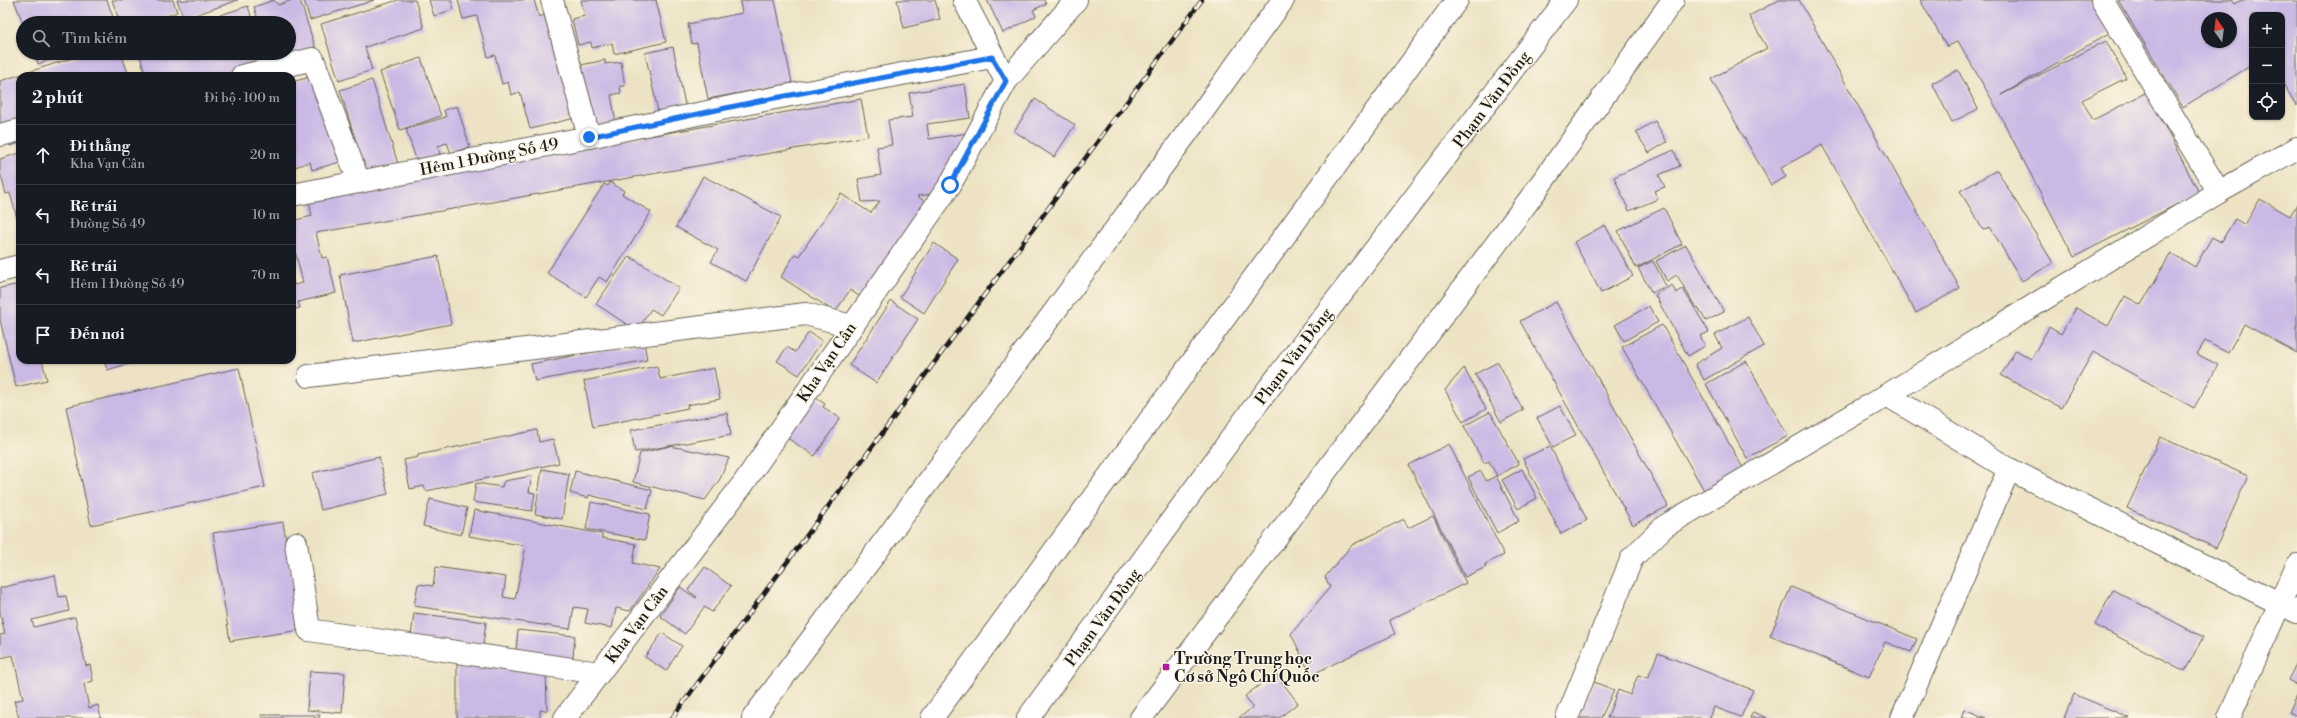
<!DOCTYPE html>
<html lang="vi">
<meta charset="utf-8">
<style>
:root{--surface:#171b24;--page:#20242c;--text:#f1f3f6;--muted:#9ea1a6;--line:#363941}
body{margin:0;font-family:"Libre Bodoni",serif;background:var(--page);color:var(--text)}
.controls{position:absolute;right:12px;top:12px;display:grid;overflow:hidden;border-radius:8px;box-shadow:0 1px 3px #0004}
.controls button{width:36px;height:36px;display:grid;place-items:center;padding:0;border:0;border-bottom:1px solid var(--line);background:var(--surface);color:var(--text);font:20px sans-serif}
.compass{position:absolute;left:2201px;top:12px;width:36px;height:36px;border-radius:50%;background:var(--surface);box-shadow:0 1px 3px #0004;rotate:346deg}
.stop{position:absolute;width:12px;height:12px;margin:-9px;border:3px solid #1a73e8;border-radius:50%;background:#fff}
.stop.end{background:#1a73e8;border-color:#fff;box-shadow:0 1px 4px #0008}
.list{margin:0;padding:0;list-style:none}
h2{display:flex;justify-content:space-between;align-items:center;height:52px;margin:0;padding:0 16px;font-size:17px}
h2 small{font-size:13px;font-weight:400;color:var(--muted)}
.list li{display:grid;grid-template-columns:26px 1fr auto;gap:12px;align-items:center;box-sizing:border-box;height:60px;padding:0 16px;border-top:1px solid var(--line)}
.list b{display:block;font-size:15px;white-space:nowrap}
.list p{margin:0;font-size:13px;white-space:nowrap;color:var(--muted)}
.list em{font-size:13px;font-style:normal;color:var(--muted)}
.icon{flex:none;width:22px;height:22px;fill:none;stroke:currentColor;stroke-width:2;stroke-linecap:round;stroke-linejoin:round}
.map{position:relative;flex:none;width:2297px;height:718px;overflow:hidden}
.search{position:absolute;background:var(--surface);box-shadow:0 1px 3px #0004;left:16px;top:16px;width:280px;height:44px;display:flex;align-items:center;gap:10px;box-sizing:border-box;padding:0 14px;border-radius:22px;color:var(--muted);font-size:15px}
.panel{position:absolute;background:var(--surface);box-shadow:0 1px 3px #0004;left:16px;top:72px;width:280px;height:292px;border-radius:12px}
.map>svg:first-child{display:block}
.building{fill:#cab9e5;fill-rule:evenodd}
.lines{fill:none;stroke-linecap:round;stroke-linejoin:round}
.service-casing{stroke:#656257;stroke-width:24}
.minor-casing{stroke:#656257;stroke-width:24}
.primary-casing{stroke:#656257;stroke-width:24}
.trunk-casing{stroke:#656257;stroke-width:24}
.service{stroke:#fff;stroke-width:22}
.minor{stroke:#fff;stroke-width:22}
.primary{stroke:#fff;stroke-width:22}
.trunk{stroke:#fff;stroke-width:22}
.rail-casing{stroke:#1c1c1c;stroke-width:4.5}
.rail{stroke:#fcf5e5;stroke-width:3;stroke-dasharray:9;stroke-linecap:butt}
.route{stroke:#1a73e8;stroke-width:5}
.poi-dot{fill:#b5179e;stroke:#fcf5e5;stroke-width:1.5}
.labels{text-anchor:middle;stroke-width:3;stroke-linejoin:round;paint-order:stroke}
.street-label{font-size:16px;fill:#1c1c1c;stroke:#fcf5e5}
.poi-label{font-size:16px;font-weight:bold;fill:#1c1c1c;stroke:#fcf5e5;text-anchor:start}
</style>
<div class="map">
<svg width="2297" height="718" viewBox="0 0 2297 718">
<rect width="100%" height="100%" fill="#fcf5e5"/>
<filter id="ink" filterUnits="userSpaceOnUse"><feTurbulence type="fractalNoise" baseFrequency=".025" numOctaves="2"/><feDisplacementMap in="SourceGraphic" scale="8" xChannelSelector="R" yChannelSelector="G"/><feConvolveMatrix kernelMatrix="1 2 1 2 8 2 1 2 1" color-interpolation-filters="sRGB"/></filter>
<filter id="wash" filterUnits="userSpaceOnUse"><feTurbulence type="fractalNoise" baseFrequency=".012" numOctaves="4" result="noise"/><feDisplacementMap in="SourceGraphic" scale="16" xChannelSelector="R" yChannelSelector="G"/><feGaussianBlur stdDeviation="0.9" result="paint"/><feColorMatrix in="noise" values="0 0 0 0 0 0 0 0 0 0 0 0 0 0 0 0 0 1.4 0 .05"/><feComposite in="paint" operator="in"/></filter>
<g filter="url(#wash)">
<rect width="100%" height="100%" fill="#ede3c4"/>
<g id="blocks">
<g class="building">
<polygon points="14,0 107,0 115,23 23,23"/>
<polygon points="112,0 173,0 177,12 162,18 164,23 120,23"/>
<polygon points="177,0 238,0 184,19"/>
<polygon points="274,0 278,5 292,0 300,0 318,56 275,70 269,53 289,53 289,23 259,23 254,7"/>
<polygon points="304,0 375,0 310,20"/>
<polygon points="398,0 415,0 424,28 365,47 372,70 339,81 321,24"/>
<polygon points="429,0 451,0 454,9 434,16"/>
<polygon points="458,0 534,0 539,17 548,14 575,118 530,129 520,92 511,95 508,82 502,84 495,55 488,57 477,16 463,19"/>
<polygon points="581,0 656,0 666,42 614,54 612,43 592,48 591,42 578,45 572,19 585,16"/>
<polygon points="750,0 775,0 792,83 708,99 697,43 692,44 688,24 742,13 740,2"/>
<polygon points="897,0 935,0 940,19 904,28"/>
<polygon points="987,0 1044,0 1046,4 1033,10 1036,16 1003,33"/>
<polygon points="1779,0 1799,0 1960,288 1916,313 1822,145 1781,168 1786,177 1771,185 1711,79 1767,48 1749,16"/>
<polygon points="1920,0 2090,0 2109,33 2001,95 2106,41 2126,78 2082,100 2093,120 2147,92 2199,193 2074,257 1992,100 1958,41 1947,47"/>
<path d="M2118,0H2232L2235,4L2242,0H2297V106L2282,82V15H2252V65L2183,107ZM2207,18H2231V42H2207Z"/>
<polygon points="248,6 253,23 195,23"/>
<polygon points="673,47 687,114 660,120 645,53"/>
<polygon points="34,53 67,53 38,64"/>
<polygon points="78,53 86,53 81,55 89,53 121,53 129,76 20,76 20,143 10,146 8,141 0,144 0,81 79,56"/>
<polygon points="139,53 263,53 268,71 252,76 146,76"/>
<polygon points="421,58 441,116 400,130 380,72"/>
<polygon points="605,60 605,64 621,62 625,86 620,86 621,93 611,95 617,128 593,133 581,65"/>
<polygon points="1958,70 1978,109 1952,122 1932,83"/>
<polygon points="321,74 347,160 312,170 310,162 292,168 292,82"/>
<polygon points="372,80 398,164 366,174 340,90"/>
<polygon points="965,84 970,118 927,124 929,139 968,133 934,194 917,196 926,202 862,298 850,290 835,312 781,277 795,254 799,256 841,194 871,213 880,201 862,202 858,179 881,175 877,147 892,145 888,120 913,117 909,93"/>
<polygon points="861,99 868,136 316,233 322,258 327,257 336,293 298,302 300,308 292,310 292,278 294,285 303,283 292,238 292,221 312,216 308,196"/>
<polygon points="1035,99 1075,125 1054,157 1014,131"/>
<polygon points="457,106 470,147 451,153 447,143 438,146 440,154 417,162 406,129 446,117 444,110"/>
<polygon points="1655,121 1667,142 1649,153 1636,132"/>
<polygon points="1674,150 1680,166 1659,175 1665,187 1654,191 1658,199 1629,211 1614,177"/>
<polygon points="20,153 20,229 10,193 6,194 0,172 0,159"/>
<polygon points="1997,170 2053,263 2022,281 1990,227 1983,230 1960,191"/>
<polygon points="703,176 781,217 746,281 711,262 718,250 676,227"/>
<polygon points="610,182 624,191 622,194 651,212 607,282 599,277 586,297 547,273 604,184 608,186"/>
<polygon points="2260,199 2290,216 2297,204 2297,353 2244,324 2228,353 2205,341 2197,354 2218,365 2194,408 2093,352 2061,408 2001,375 2016,350 2031,359 2049,327 2061,334 2076,308 2108,326 2125,296 2141,305 2171,253 2195,267 2212,237 2221,242 2235,219 2245,225"/>
<polygon points="1664,208 1682,244 1636,268 1618,231"/>
<polygon points="1605,225 1633,276 1601,293 1574,242"/>
<polygon points="934,243 958,259 924,313 900,297"/>
<polygon points="1686,245 1724,312 1706,321 1698,307 1696,308 1677,275 1667,281 1656,261"/>
<polygon points="438,256 451,324 353,343 340,275"/>
<polygon points="629,256 679,288 661,315 651,309 637,331 596,304"/>
<polygon points="1653,261 1666,286 1652,293 1638,268"/>
<polygon points="20,284 20,360 42,360 47,380 16,387 0,320 0,288"/>
<polygon points="1672,285 1676,293 1683,289 1709,332 1700,336 1705,346 1688,356 1655,295"/>
<polygon points="891,301 918,319 876,383 849,365"/>
<polygon points="1556,302 1668,506 1633,525 1520,321"/>
<polygon points="1649,306 1658,322 1624,341 1615,325"/>
<polygon points="1748,317 1764,346 1704,380 1695,364 1722,348 1715,335"/>
<polygon points="1662,325 1744,470 1705,492 1622,347"/>
<polygon points="809,332 822,341 799,375 777,361 787,347 795,352"/>
<polygon points="644,342 647,360 535,381 531,364"/>
<polygon points="104,360 142,360 107,370"/>
<polygon points="1746,361 1788,436 1747,458 1706,384"/>
<polygon points="1498,362 1523,410 1501,422 1475,374"/>
<polygon points="657,366 660,379 714,368 720,399 687,405 688,408 593,427 584,381"/>
<polygon points="239,368 265,487 91,525 66,407"/>
<polygon points="1464,368 1486,409 1463,422 1445,390"/>
<polygon points="810,394 825,404 823,407 840,418 815,456 784,436"/>
<polygon points="1560,406 1576,435 1553,447 1537,418"/>
<polygon points="1490,412 1519,464 1497,476 1489,461 1484,463 1464,426"/>
<polygon points="727,413 731,435 635,452 631,430"/>
<polygon points="537,430 539,442 553,439 559,463 426,491 424,486 410,489 404,460 418,457 418,455"/>
<polygon points="2160,437 2248,476 2216,548 2127,508"/>
<polygon points="1449,444 1504,555 1485,564 1486,567 1465,577 1409,465"/>
<polygon points="670,446 729,458 720,479 705,500 633,482 640,453"/>
<polygon points="1550,446 1587,520 1561,534 1523,459"/>
<polygon points="379,457 388,494 321,510 312,473"/>
<polygon points="542,469 569,474 562,519 535,514"/>
<polygon points="1522,469 1537,498 1518,509 1502,480"/>
<polygon points="575,471 652,490 647,509 589,495 588,498 570,493"/>
<polygon points="1481,471 1486,481 1496,476 1519,521 1497,533 1468,477"/>
<polygon points="532,476 529,492 535,493 532,511 473,502 476,483 502,487 504,481"/>
<polygon points="430,499 467,508 461,535 423,526"/>
<polygon points="591,502 650,514 645,540 586,529"/>
<polygon points="474,510 602,534 602,538 636,544 633,563 660,569 630,611 616,608 612,628 585,623 588,609 574,607 570,629 414,606 418,584 433,586 436,567 506,577 503,597 515,599 526,546 469,536"/>
<polygon points="1433,516 1466,583 1389,620 1395,634 1311,675 1291,634 1330,587 1325,577 1352,545 1404,519 1408,528"/>
<polygon points="283,522 300,630 230,641 213,533"/>
<polygon points="705,567 731,586 712,612 704,607 685,634 660,616 680,587 696,598 697,597 688,590"/>
<polygon points="55,575 59,597 66,596 69,611 32,620 34,627 75,617 86,666 90,665 93,681 84,684 89,708 98,705 101,718 19,718 14,701 23,699 13,655 1,658 0,654 0,635 5,634 0,613 0,588"/>
<polygon points="1791,587 1917,639 1911,652 1885,642 1869,677 1770,636"/>
<polygon points="2113,590 2203,637 2185,671 2095,625"/>
<polygon points="414,613 486,622 482,654 410,644"/>
<polygon points="518,630 575,636 572,667 515,660"/>
<polygon points="662,633 682,646 666,671 645,657"/>
<polygon points="1658,653 1753,690 1741,717 1714,707 1710,718 1607,718 1618,690 1630,695 1638,675 1648,678"/>
<polygon points="457,662 546,669 547,711 540,710 540,718 457,718"/>
<polygon points="2297,662 2297,685 2288,680"/>
<polygon points="310,671 345,673 342,713 307,710"/>
<polygon points="1275,673 1298,703 1279,718 1239,718 1253,707 1245,696"/>
<polygon points="1594,682 1614,690 1601,718 1578,718"/>
<polygon points="2074,694 2130,718 2064,718"/>
<polygon points="2297,695 2297,716 2289,712"/>
<polygon points="1964,709 1986,718 1961,718"/>
<polygon points="1753,712 1767,718 1750,718"/>
<polygon points="261,715 320,715 319,718 262,718"/>
</g>
</g>
</g>
<g filter="url(#ink)">
<use href="#blocks" fill-opacity="0" stroke="#656257" stroke-width="1"/>
<g class="lines">
<defs>
<g id="service">
<polyline points="552,0 589,137"/>
<polyline points="242,76 313,59 359,182"/>
<polyline points="759,101 992,57"/>
<polyline points="0,135 20,130"/>
</g>
<g id="minor">
<polyline points="964,0 1006,81"/>
<polyline points="2102,0 2219,192"/>
<polyline points="292,195 589,137 759,101"/>
<polyline points="0,271 20,266"/>
<polyline points="309,376 806,314 851,326"/>
<polyline points="1887,395 2009,469 2297,612"/>
<polyline points="296,543 309,630 599,673"/>
<polyline points="565,718 743,484 950,185 1006,81 1076,0"/>
<polyline points="1567,718 1632,558 1665,526 1887,395 2219,192 2297,148"/>
<polyline points="1902,718 2009,469"/>
<polyline points="2229,718 2297,565"/>
</g>
<g id="primary">
<polyline points="753,718 1195,122 1283,0"/>
<polyline points="1141,718 1532,196 1673,0"/>
</g>
<g id="trunk">
<polyline points="932,718 1457,0"/>
<polyline points="1028,718 1246,418 1566,0"/>
</g>
</defs>
<use href="#service" class="service-casing"/>
<use href="#minor" class="minor-casing"/>
<use href="#primary" class="primary-casing"/>
<use href="#trunk" class="trunk-casing"/>
<use href="#service" class="service"/>
<use href="#minor" class="minor"/>
<use href="#primary" class="primary"/>
<use href="#trunk" class="trunk"/>
<defs>
<polyline id="rail" points="672,718 1202,0"/>
</defs>
<use href="#rail" class="rail-casing"/>
<use href="#rail" class="rail"/>
</g>
</g>
<g class="lines" filter="url(#ink)">
<polyline class="route" points="589,137 759,101 992,57 1006,81 950,185"/>
</g>
<rect class="poi-dot" x="1162" y="663" width="8" height="8" rx="2"/>
<g class="labels">
<g class="street-label">
<text transform="translate(1491 99) rotate(-53)" y="6">Phạm Văn Đồng</text>
<text transform="translate(489 156) rotate(-11)" y="6">Hẻm 1 Đường Số 49</text>
<text transform="translate(1293 356) rotate(-53)" y="6">Phạm Văn Đồng</text>
<text transform="translate(826 362) rotate(-56)" y="6">Kha Vạn Cân</text>
<text transform="translate(1102 617) rotate(-54)" y="6">Phạm Văn Đồng</text>
<text transform="translate(636 624) rotate(-53)" y="6">Kha Vạn Cân</text>
</g>
<g class="poi-label">
<text x="1174" y="664">Trường Trung học<tspan x="1174" dy="18">Cơ sở Ngô Chí Quốc</tspan></text>
</g>
</g>
</svg>
<div class="controls">
<button>+</button>
<button>−</button>
<button><svg class="icon" aria-label="locate" viewBox="0 0 24 24"><circle cx="12" cy="12" r="6"/><path d="M12 2v4M12 18v4M2 12h4M18 12h4"/></svg></button>
</div>
<svg class="compass" viewBox="-18 -18 36 36"><path d="M0-13l5 13h-10z" fill="#e53935"/><path d="M0 13l5-13h-10z" fill="#9ea1a6"/></svg>
<div class="stop" style="left:950px;top:185px"></div>
<div class="stop end" style="left:589px;top:137px"></div>
<div class="search"><svg class="icon" aria-label="search" viewBox="0 0 24 24"><circle cx="10" cy="10" r="6"/><path d="M15 15l6 6"/></svg>Tìm kiếm</div>
<section class="panel">
<h2>2 phút<small>Đi bộ · 100 m</small></h2>
<ul class="list">
<li><svg class="icon" aria-label="ahead" viewBox="0 0 24 24"><path d="M12 20V5M6 11l6-6 6 6"/></svg><div><b>Đi thẳng</b><p>Kha Vạn Cân</p></div><em>20 m</em></li>
<li><svg class="icon" aria-label="left" viewBox="0 0 24 24"><path d="M17 20v-9H6M10 6l-5 5 5 5"/></svg><div><b>Rẽ trái</b><p>Đường Số 49</p></div><em>10 m</em></li>
<li><svg class="icon" aria-label="left" viewBox="0 0 24 24"><path d="M17 20v-9H6M10 6l-5 5 5 5"/></svg><div><b>Rẽ trái</b><p>Hẻm 1 Đường Số 49</p></div><em>70 m</em></li>
<li><svg class="icon" aria-label="arrive" viewBox="0 0 24 24"><path d="M6 21V4h12l-3 4 3 4H6"/></svg><div><b>Đến nơi</b></div></li>
</ul>
</section>
</div>
